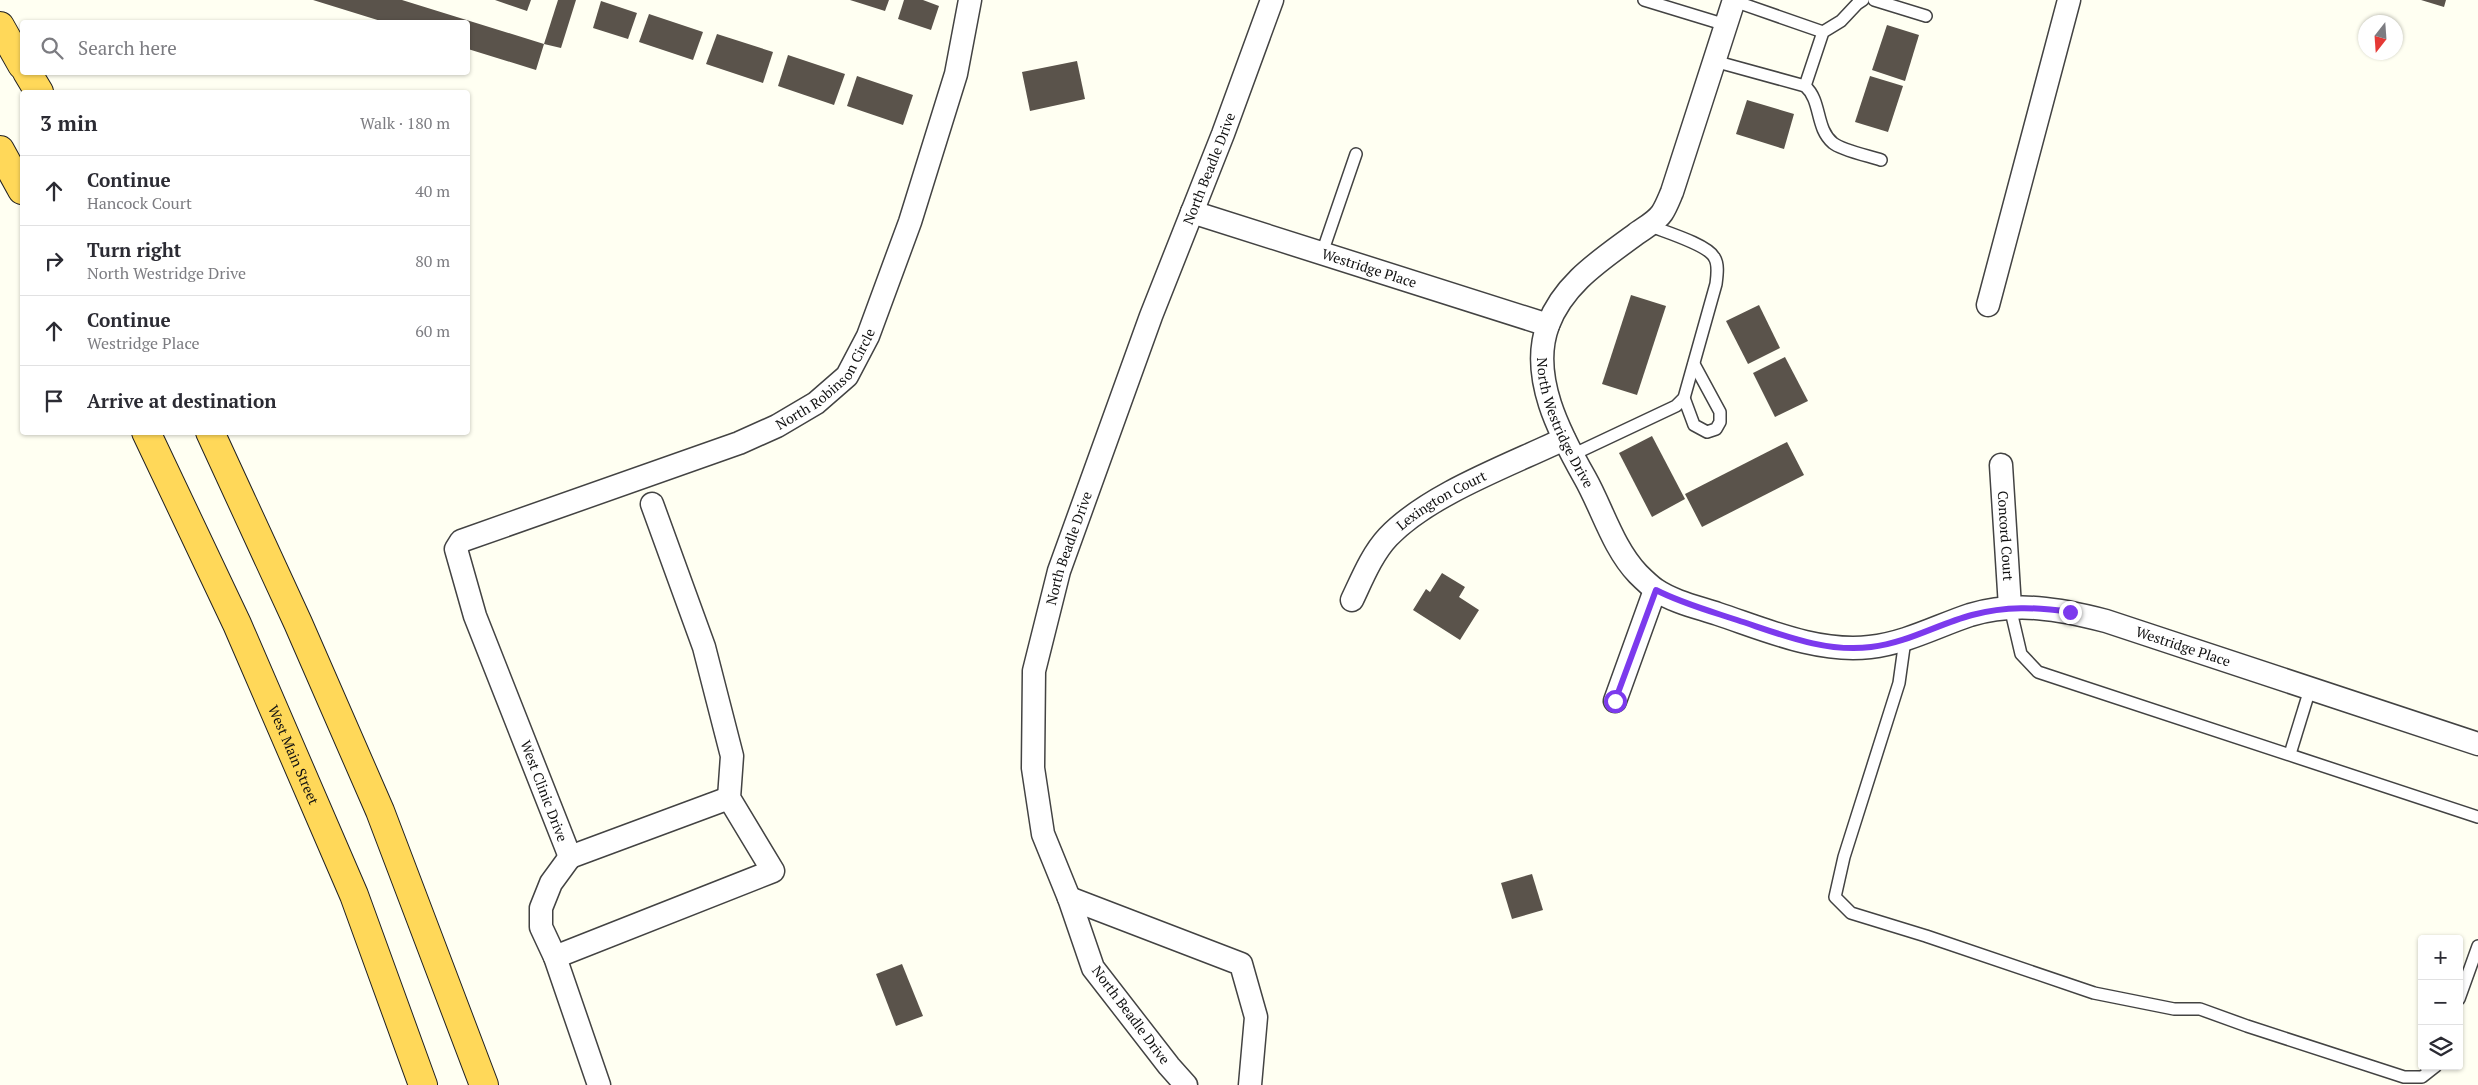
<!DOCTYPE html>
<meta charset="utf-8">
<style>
:root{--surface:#fff;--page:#f7f7f7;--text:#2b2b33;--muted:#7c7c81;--line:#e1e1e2}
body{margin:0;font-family:"PT Serif",serif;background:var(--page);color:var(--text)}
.controls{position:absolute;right:15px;bottom:15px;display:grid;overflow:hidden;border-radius:5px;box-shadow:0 1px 4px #0004}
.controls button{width:45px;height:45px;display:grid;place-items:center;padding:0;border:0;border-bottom:1px solid var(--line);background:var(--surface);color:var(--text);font:25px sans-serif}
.compass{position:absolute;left:2358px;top:15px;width:45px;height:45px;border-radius:50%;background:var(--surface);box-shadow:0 1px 4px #0004;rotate:197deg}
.stop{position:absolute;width:15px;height:15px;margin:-11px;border:4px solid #7c3aed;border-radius:50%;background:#fff}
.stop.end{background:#7c3aed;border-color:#fff;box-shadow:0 1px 5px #0008}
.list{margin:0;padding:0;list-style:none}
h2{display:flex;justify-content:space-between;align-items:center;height:65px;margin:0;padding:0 20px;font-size:21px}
h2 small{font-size:16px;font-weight:400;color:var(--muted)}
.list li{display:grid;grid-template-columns:32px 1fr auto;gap:15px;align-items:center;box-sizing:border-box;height:70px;padding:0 20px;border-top:1px solid var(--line)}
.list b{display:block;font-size:19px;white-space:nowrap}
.list p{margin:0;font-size:16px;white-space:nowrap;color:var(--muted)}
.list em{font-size:16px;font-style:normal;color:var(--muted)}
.icon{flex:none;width:28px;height:28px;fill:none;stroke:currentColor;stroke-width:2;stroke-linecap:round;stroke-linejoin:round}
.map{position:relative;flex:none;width:2478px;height:1085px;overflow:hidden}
.search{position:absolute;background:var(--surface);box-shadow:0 1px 4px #0004;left:20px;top:20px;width:450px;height:55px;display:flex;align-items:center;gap:12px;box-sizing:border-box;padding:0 18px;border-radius:5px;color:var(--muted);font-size:19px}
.panel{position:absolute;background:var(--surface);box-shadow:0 1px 4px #0004;left:20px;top:90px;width:450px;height:345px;border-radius:5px}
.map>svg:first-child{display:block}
.building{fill:#5a534b}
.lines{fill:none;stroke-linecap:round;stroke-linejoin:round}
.service-casing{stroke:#434343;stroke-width:14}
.minor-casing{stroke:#434343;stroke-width:25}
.trunk-casing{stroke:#212121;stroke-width:30}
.service{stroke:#fff;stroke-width:11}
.minor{stroke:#fff;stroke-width:22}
.trunk{stroke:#ffd859;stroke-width:28}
.route{stroke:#7c3aed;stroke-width:6}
.labels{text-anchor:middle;stroke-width:5;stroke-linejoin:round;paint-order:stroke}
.street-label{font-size:14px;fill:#101010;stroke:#fff}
</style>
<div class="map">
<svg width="2478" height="1085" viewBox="0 0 2478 1085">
<rect width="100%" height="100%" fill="#fffff2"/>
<g class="building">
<polygon points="313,0 402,0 544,44 536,70 468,49 468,22 384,22"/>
<polygon points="495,0 531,0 527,11"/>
<polygon points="558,0 576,0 561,48 544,44"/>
<polygon points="850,0 889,0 885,11"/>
<polygon points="904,0 923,0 939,6 931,30 898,19"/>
<polygon points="2421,0 2446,0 2444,7"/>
<polygon points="601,1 637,13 628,39 593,28"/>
<polygon points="649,14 703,32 693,60 639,42"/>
<polygon points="1887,25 1919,35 1905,81 1872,70"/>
<polygon points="717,34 773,52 763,83 706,64"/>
<polygon points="788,55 845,74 834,105 778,86"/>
<polygon points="1077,61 1085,99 1030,111 1022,72"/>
<polygon points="857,76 913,95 903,125 847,106"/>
<polygon points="1870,76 1903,86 1888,132 1855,122"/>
<polygon points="1747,100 1794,114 1784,149 1736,134"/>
<polygon points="1631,295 1666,306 1637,395 1602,384"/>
<polygon points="1759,305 1780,348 1748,364 1726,321"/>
<polygon points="1785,357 1808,401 1775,417 1753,373"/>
<polygon points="1652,436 1685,499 1652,517 1619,453"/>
<polygon points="1787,442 1804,475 1702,527 1685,494"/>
<polygon points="1442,573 1465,587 1459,597 1479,610 1460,640 1413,610 1426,589 1430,592"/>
<polygon points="1532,874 1543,910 1512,919 1501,883"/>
<polygon points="902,964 923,1016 896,1026 876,974"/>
</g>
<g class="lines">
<defs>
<g id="service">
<polyline points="1644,0 1726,25"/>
<polyline points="1874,0 1926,16"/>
<polyline points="1734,1 1823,32"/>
<path d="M1714,61L1805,86C1822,101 1815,128 1833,143C1841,150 1869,156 1881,160"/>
<polyline points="1805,86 1823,32 1841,21 1857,4 1863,0"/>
<polyline points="1322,253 1356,154"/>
<polyline points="1684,398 1694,425 1707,432 1716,429 1720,422 1720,412 1694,364"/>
<path d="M1572,455L1676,406L1684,398L1716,284C1717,276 1719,264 1714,257C1707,244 1662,231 1648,225"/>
<polyline points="2010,607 2021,654 2038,672 2478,817"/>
<polyline points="1905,640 1899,683 1844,857 1835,897 1851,913 1926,936 2094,993 2174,1009 2200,1009 2247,1026 2404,1077 2422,1077 2436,1066"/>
<polyline points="2290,754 2310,689"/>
<polyline points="2459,999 2478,946"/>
</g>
<g id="minor">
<path id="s1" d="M1734,0L1672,192C1669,199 1666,207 1662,213C1656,222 1644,228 1636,234C1601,260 1564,283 1548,325C1529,376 1560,434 1585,478C1602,508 1613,548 1638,574C1643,579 1649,585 1656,590C1674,602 1697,607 1718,614C1766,630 1818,653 1870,647C1906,643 1937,626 1970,615C2017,601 2060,609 2106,621L2478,744"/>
<path id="s2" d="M1192,212L1548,325"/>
<polyline points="1988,305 2069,0"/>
<path id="s3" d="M2001,465L2010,607"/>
<path id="s4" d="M1352,600C1362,579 1372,554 1388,537C1429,494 1510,465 1564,439"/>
<polyline points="1615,701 1655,590"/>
<path id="s5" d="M570,857L475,616L456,549L461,541L739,443L777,426L816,403L847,376L868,336L910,222L956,74L970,0"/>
<polyline points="570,857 551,883 541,908 541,927 555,957 599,1085"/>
<polyline points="570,857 729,798"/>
<polyline points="1069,898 1241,964 1256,1017 1250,1085"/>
<polyline points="555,957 773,871 729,798 732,756 704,647 652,504"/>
<path id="s6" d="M1186,1085L1169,1066L1093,968L1069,898L1043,834L1033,768L1034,671L1059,571L1151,316L1223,134L1272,0"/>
</g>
<g id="trunk">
<polyline points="0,26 22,65"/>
<polyline points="27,72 39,92"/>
<polyline points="0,150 22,190"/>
<path id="s7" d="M146,432L237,624L354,895L423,1085"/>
<polyline points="210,432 298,623 380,811 484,1085"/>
</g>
</defs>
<use href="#service" class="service-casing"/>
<use href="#minor" class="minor-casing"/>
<use href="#trunk" class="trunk-casing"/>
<use href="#service" class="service"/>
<use href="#minor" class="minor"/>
<use href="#trunk" class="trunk"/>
</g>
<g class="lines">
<path class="route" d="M1615,701L1656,590C1681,603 1710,611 1737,620C1780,634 1825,653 1871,647C1907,643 1938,624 1972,615C2006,606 2036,607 2070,612"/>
</g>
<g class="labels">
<g class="street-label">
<text dy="5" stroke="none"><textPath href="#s6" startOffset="989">North Beadle Drive</textPath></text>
<text dy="5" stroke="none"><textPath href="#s2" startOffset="186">Westridge Place</textPath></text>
<text dy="5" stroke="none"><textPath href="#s5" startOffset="744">North Robinson Circle</textPath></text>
<text dy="5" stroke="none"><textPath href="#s1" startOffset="490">North Westridge Drive</textPath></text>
<text dy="5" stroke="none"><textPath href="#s4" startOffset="138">Lexington Court</textPath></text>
<text dy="5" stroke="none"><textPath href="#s3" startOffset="71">Concord Court</textPath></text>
<text dy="5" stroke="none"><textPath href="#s6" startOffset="584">North Beadle Drive</textPath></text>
<text dy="5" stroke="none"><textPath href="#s1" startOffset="1232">Westridge Place</textPath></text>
<text dy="5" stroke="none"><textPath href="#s7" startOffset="355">West Main Street</textPath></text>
<text transform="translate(544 791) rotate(69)" y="5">West Clinic Drive</text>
<text transform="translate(1131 1015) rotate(53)" y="5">North Beadle Drive</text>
</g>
</g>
</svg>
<div class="controls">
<button>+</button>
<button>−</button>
<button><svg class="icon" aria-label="layers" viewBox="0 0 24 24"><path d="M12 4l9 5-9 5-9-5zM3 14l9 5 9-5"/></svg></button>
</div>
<svg class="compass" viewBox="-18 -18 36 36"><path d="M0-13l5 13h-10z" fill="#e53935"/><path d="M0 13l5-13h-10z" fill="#7c7c81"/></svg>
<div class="stop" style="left:1615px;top:701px"></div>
<div class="stop end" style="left:2070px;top:612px"></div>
<div class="search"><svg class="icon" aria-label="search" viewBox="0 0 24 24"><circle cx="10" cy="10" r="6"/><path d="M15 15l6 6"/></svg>Search here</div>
<section class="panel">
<h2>3 min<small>Walk · 180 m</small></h2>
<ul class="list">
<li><svg class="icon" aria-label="ahead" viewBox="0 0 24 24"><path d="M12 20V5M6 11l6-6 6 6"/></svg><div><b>Continue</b><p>Hancock Court</p></div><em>40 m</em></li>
<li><svg class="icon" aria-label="right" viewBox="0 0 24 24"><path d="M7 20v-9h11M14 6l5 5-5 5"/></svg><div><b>Turn right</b><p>North Westridge Drive</p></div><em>80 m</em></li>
<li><svg class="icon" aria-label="ahead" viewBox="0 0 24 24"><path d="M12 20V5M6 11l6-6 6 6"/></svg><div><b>Continue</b><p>Westridge Place</p></div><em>60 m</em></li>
<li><svg class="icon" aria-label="arrive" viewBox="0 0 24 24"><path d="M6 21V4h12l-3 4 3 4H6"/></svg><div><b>Arrive at destination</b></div></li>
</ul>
</section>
</div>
